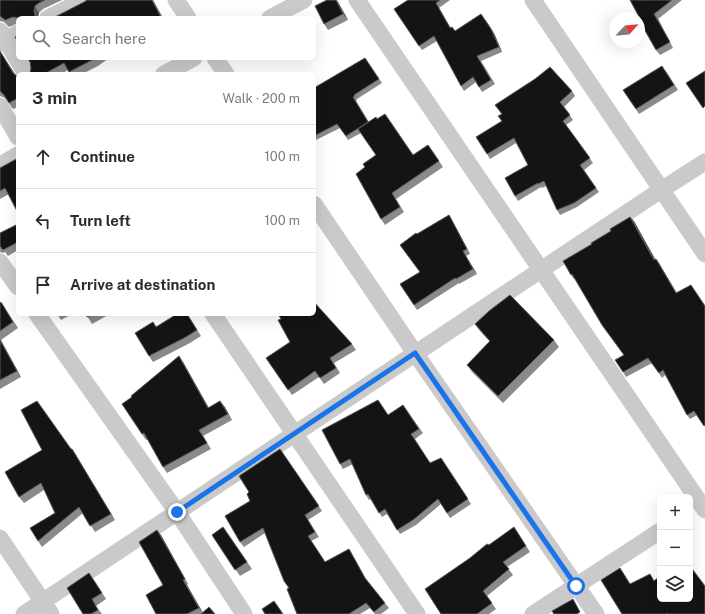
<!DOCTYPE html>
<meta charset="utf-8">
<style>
:root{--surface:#fff;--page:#f2f2f3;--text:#2b2b33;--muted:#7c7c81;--line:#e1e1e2}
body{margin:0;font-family:"Public Sans",sans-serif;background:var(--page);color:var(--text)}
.controls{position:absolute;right:12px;bottom:12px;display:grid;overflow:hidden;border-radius:6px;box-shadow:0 4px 16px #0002}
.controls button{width:36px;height:36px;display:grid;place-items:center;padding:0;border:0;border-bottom:1px solid var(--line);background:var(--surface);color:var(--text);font:20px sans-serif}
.compass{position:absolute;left:609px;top:12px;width:36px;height:36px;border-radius:50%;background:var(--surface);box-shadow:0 4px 16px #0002;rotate:64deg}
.stop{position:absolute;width:12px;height:12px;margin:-9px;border:3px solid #1a73e8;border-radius:50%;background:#fff}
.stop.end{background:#1a73e8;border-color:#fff;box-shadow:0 1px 4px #0008}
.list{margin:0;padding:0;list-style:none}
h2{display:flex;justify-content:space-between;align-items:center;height:52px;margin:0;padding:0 16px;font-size:17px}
h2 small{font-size:13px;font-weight:400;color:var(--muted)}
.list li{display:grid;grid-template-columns:26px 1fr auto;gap:12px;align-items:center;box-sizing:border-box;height:64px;padding:0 16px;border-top:1px solid var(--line)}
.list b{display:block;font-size:15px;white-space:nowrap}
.list em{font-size:13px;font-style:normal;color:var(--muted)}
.icon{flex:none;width:22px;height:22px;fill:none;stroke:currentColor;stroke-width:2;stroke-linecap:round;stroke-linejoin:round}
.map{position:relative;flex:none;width:705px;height:614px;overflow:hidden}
.search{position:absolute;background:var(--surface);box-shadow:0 4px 16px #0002;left:16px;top:16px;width:300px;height:44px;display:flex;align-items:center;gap:10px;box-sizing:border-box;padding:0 14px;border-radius:6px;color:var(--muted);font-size:15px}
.panel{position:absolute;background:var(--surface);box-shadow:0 4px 16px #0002;left:16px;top:72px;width:300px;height:244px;border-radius:6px}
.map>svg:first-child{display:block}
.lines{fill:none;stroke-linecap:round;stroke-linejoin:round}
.minor{stroke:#cacaca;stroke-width:17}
.wall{fill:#8a8a8a}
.shaded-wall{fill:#5a5a5a}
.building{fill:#141414;stroke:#5a5a5a}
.route{stroke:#1a73e8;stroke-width:5}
</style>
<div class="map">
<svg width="705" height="614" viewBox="0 0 705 614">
<rect width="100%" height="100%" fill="#fff"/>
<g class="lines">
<g class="minor">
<polyline points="176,0 188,18"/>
<polyline points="357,0 705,510"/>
<polyline points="533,0 705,254"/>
<polyline points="48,18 84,0"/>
<polyline points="270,18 304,0"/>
<polyline points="0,31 26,74"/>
<polyline points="0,43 18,33"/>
<polyline points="215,58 226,74"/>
<polyline points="164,74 194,58"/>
<polyline points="0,106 18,137"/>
<polyline points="0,165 18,155"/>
<polyline points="314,204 415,353 596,614"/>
<polyline points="0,262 18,287"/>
<polyline points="37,314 177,512 244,614"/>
<polyline points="213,314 417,614"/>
<polyline points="0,538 51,614"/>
<polyline points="24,614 661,190 705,162"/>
<polyline points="533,614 660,531"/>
</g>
</g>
<g class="wall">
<polygon points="0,0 62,0 43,9 39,13 38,17 18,18 18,23 9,27 4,22 0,21"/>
<polygon points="327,0 337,0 348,20 328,30 324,24"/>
<polygon points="408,0 450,0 439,8 451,28 455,31 494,33 502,52 481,61 495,84 482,92 476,82 464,91 461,86 437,41 422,50 394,9"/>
<polygon points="630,0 682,0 658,19 673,48 660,55 656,50 644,26"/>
<polygon points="0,51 15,74 18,77 18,107 13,109 5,98 0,96"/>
<polygon points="27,58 109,58 98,66 82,74 70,74 68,70 61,74 29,74 30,73 31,68 30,62"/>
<polygon points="365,58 382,83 357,99 357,100 356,101 369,122 377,119 413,155 428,145 443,167 396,199 404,212 385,225 381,219 365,167 376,155 361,133 348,140 340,128 314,141 314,88"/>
<polygon points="666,71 678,90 639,114 623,90"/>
<polygon points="572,91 575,96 564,107 573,120 566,125 593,163 584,170 599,192 577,207 560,215 557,210 546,186 542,188 541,187 518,201 515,196 528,165 516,143 490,159 487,154 502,121 502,114"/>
<polygon points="0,168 9,194 0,199"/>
<polygon points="449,215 452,220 470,254 466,256 477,274 459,284 459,283 417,310 400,284 420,272 417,234"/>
<polygon points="630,217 634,221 655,260 656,259 659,263 677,293 705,306 705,427 697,415 690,419 687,415 665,375 662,378 652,363 626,377 623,372 624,355 575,279 574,279 571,275 592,244 611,231"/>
<polygon points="18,224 18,250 8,256 5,252 3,253 0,252 0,233"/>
<polygon points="1,302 18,328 1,340 21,377 0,389 0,303"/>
<polygon points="57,314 72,314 61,320"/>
<polygon points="86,314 110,314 92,324"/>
<polygon points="187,314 201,336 190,343 153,362 149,356 153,322 156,327"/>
<polygon points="475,324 554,340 559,347 503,403 472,372 467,365 490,342 480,331"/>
<polygon points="352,344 356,350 334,363 340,373 324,384 319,377 292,395 266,358"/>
<polygon points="183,362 209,408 220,401 232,420 203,436 211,449 167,473 163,467 148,439 146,440 122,404"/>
<polygon points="403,405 423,433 415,439 430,463 441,458 471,504 450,518 441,504 416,525 400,534 387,514 382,517 371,499 369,500 366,495 353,464 343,469 340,464 388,415"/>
<polygon points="71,449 72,449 76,455 115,520 95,532 83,513 42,547 38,541 55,513 44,490 24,503 19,497"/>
<polygon points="280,449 322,511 308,520 319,537 311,541 325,562 349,549 352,554 367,581 389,608 381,614 375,614 370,608 360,614 297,614 289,588 265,533 244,547 240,542 250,501 249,492"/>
<polygon points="223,527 252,569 240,576 212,535"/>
<polygon points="514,527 530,552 507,567 513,575 487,596 496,609 489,614 441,614 470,558"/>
<polygon points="161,535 188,584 187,585 203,613 201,614 156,614 163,585"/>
<polygon points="94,580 106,599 96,606 102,614 83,614"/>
</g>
<g class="shaded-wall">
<polygon points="152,0 153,0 163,18 162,18"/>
<polygon points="336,0 338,2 348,20 343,14"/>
<polygon points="35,6 39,13 38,18 36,18 35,16 34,11"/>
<polygon points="654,14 658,19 673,48 670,42"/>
<polygon points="485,19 494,33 502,52 499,47"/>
<polygon points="0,51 18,79 13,73"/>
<polygon points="449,215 452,220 470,254 467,249"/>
<polygon points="630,217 634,221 658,264 654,260"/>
<polygon points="463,251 466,256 477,274 473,269"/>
<polygon points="656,259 659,263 679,298 676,293"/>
<polygon points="0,339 21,377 17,371 0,340"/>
<polygon points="179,356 183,362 212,414 208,408"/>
<polygon points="220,401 225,407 232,420 228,414"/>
<polygon points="72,449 76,455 115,520 111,514"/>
<polygon points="157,530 161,535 188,584 185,579"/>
<polygon points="183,580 187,585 203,613 199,608"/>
</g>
<g class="building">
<polygon points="0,0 45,0 39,3 35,6 34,11 35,16 36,18 18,18 13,17 5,20 0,16"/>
<polygon points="87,0 152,0 161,17 160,18 53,18 84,2"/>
<polygon points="327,0 336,0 343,14 324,24 315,6"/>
<polygon points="408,0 440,0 436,3 450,28 452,27 455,31 481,14 491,29 499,47 477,56 491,80 479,87 473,77 461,86 434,36 419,46 394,9"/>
<polygon points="630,0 672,0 654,14 670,42 656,50 643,27 644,26"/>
<polygon points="18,35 18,42 15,37"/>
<polygon points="0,51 13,73 18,77 18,98 9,103 4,95 0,91"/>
<polygon points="27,58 96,58 69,72 64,63 44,74 29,74 30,73 31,68 30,62"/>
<polygon points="365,58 379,79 354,95 355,96 353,97 368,122 346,136 337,124 314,136 314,88"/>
<polygon points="662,66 674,85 636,109 623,90"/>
<polygon points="550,67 572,91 560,102 570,115 563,121 590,158 580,165 596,188 574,203 557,210 544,181 538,184 538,183 515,196 505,178 528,165 514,138 487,154 476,137 502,121 498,116 502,114 495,105 535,79"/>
<polygon points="705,71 705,106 703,108 686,83"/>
<polygon points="385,114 413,155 428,145 439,161 392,193 400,207 381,219 356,174 365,167 363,164 376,155 358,129 376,117 377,119"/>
<polygon points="18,158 18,213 5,188 0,191 0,168"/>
<polygon points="449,215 467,249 463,251 473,269 456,279 455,278 414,305 400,284 420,272 400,245 416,233 417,234"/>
<polygon points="630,217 654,260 656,259 676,293 691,285 705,306 705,425 704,426 694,411 687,415 663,370 659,373 648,358 623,372 615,360 624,355 602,325 572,274 571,275 563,261 592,244 591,243 611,231 610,229"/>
<polygon points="18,224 18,242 3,250 0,246 0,233"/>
<polygon points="510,295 554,340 498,396 467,365 490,341 475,324 489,311"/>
<polygon points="1,302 13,322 0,331 0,303"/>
<polygon points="314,302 352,344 330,358 336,368 320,378 315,371 288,390 266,358 290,342 278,320 281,319 278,314 314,314"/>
<polygon points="86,314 94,314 87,317"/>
<polygon points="177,314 187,314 197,330 186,337 149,356 135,333 153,322 156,327"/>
<polygon points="0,340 17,371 0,380"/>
<polygon points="179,356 208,408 220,401 228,414 199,430 207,443 163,467 144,433 142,434 122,404 132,397 131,396"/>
<polygon points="378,400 388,415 403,405 419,429 411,434 430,463 441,458 468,499 447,513 438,499 413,520 397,530 385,509 379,513 368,494 366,495 350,459 340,464 322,430"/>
<polygon points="37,401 71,449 72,449 111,514 90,526 79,507 38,541 30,528 55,513 41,483 19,497 5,472 42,450 21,410"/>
<polygon points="280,449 319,506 305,515 315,532 308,536 325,562 349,549 365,578 385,603 374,612 366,603 349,614 297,614 287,589 289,588 284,581 263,528 240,542 225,516 250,501 247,494 249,492 239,476"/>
<polygon points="223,527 247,562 235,570 212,535"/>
<polygon points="514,527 526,546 503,562 509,569 483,591 492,603 477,614 441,614 425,589 470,558 487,544 489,545"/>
<polygon points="157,530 185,579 183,580 199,608 187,614 156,614 146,595 163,585 139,542"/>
<polygon points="690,566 705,586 705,614 668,614 667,613 666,614 622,614 601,580 620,568 630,584 650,574 654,581 660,576 660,599 690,599"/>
<polygon points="89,573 102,593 92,599 98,610 91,614 83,614 67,588"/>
<polygon points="573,599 580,612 577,614 554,614 552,611"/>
<polygon points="274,601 283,614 265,614 262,609"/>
<polygon points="209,607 215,614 201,614"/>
</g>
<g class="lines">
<polyline class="route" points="177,512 415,353 576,586"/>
</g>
</svg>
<div class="controls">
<button>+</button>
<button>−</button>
<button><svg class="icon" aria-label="layers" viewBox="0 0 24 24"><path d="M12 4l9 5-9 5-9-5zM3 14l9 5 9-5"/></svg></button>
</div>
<svg class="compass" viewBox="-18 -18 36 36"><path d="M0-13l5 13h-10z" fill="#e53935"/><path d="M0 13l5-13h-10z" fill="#7c7c81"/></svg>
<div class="stop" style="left:576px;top:586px"></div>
<div class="stop end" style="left:177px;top:512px"></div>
<div class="search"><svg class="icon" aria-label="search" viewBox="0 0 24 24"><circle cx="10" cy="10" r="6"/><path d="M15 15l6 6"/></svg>Search here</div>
<section class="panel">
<h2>3 min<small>Walk · 200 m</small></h2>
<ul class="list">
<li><svg class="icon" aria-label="ahead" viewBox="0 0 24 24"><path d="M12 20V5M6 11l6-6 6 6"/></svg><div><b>Continue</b></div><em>100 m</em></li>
<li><svg class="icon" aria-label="left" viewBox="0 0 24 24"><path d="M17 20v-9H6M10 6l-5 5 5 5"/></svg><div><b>Turn left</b></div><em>100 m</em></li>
<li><svg class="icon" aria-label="arrive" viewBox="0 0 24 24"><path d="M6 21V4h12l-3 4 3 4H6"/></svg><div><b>Arrive at destination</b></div></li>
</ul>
</section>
</div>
